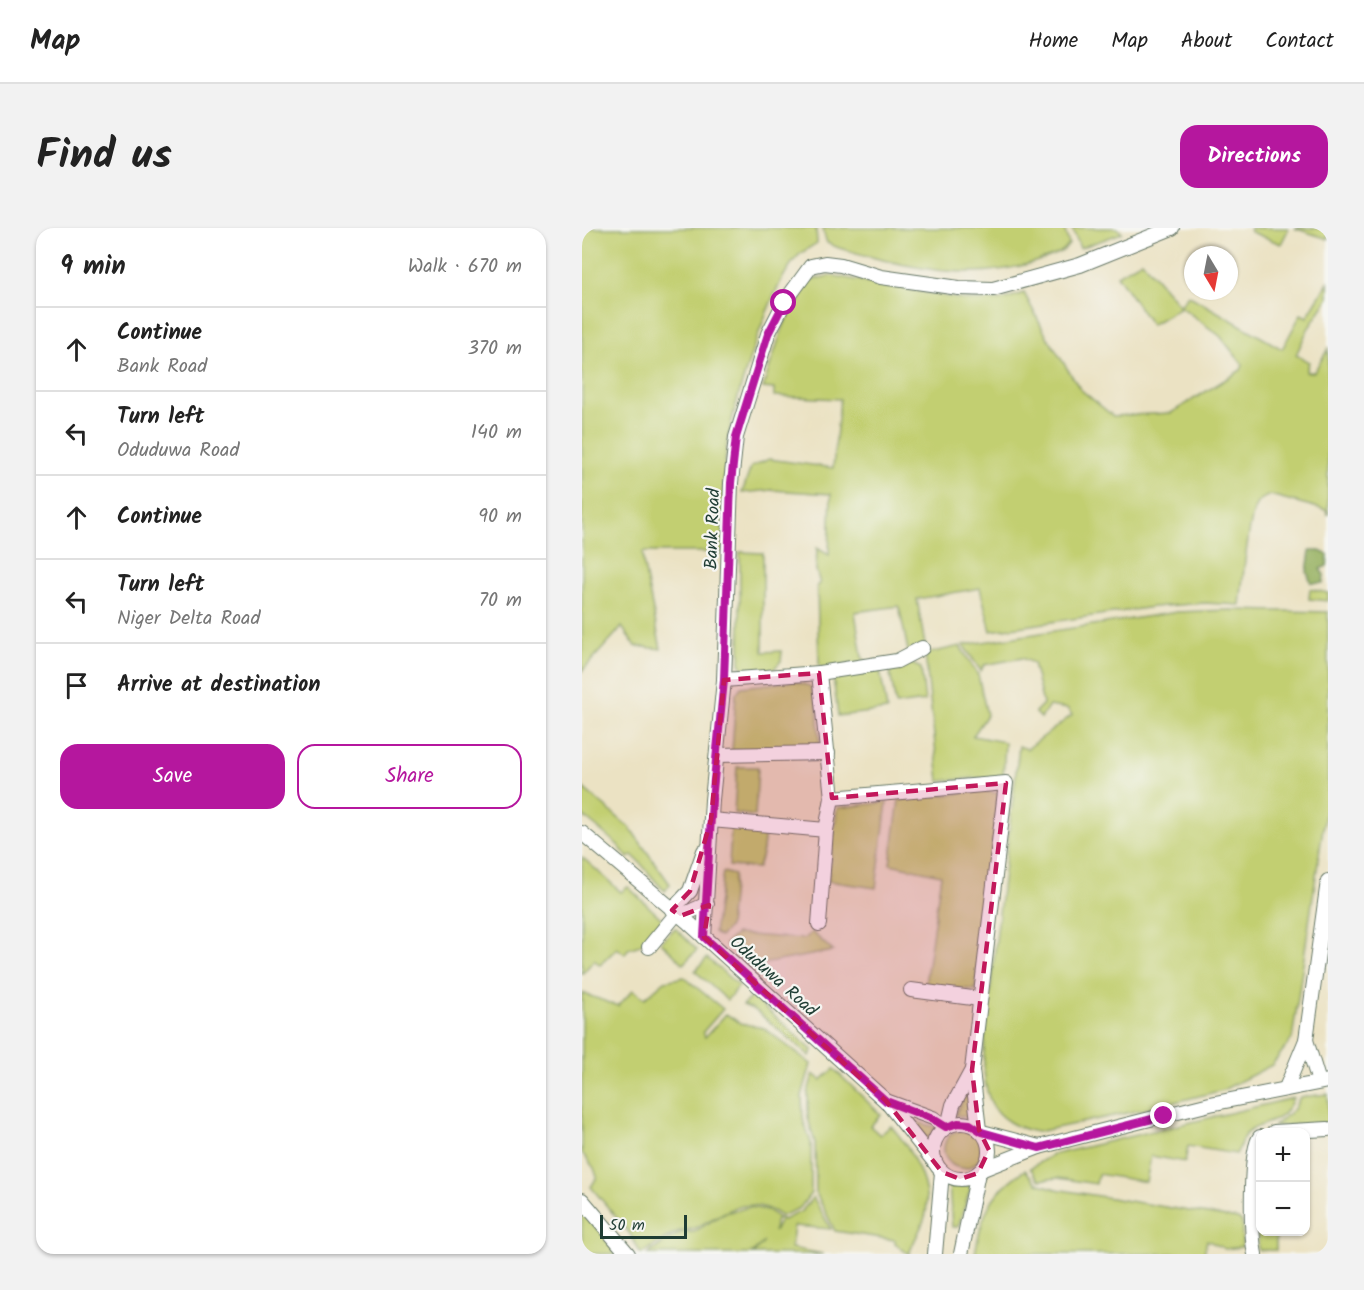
<!DOCTYPE html>
<meta charset="utf-8">
<style>
:root{--surface:#fff;--page:#f2f2f2;--text:#222;--muted:#767676;--line:#e0e0e0;--accent:#b5179e}
body{margin:0;font-family:Kalam,sans-serif;background:var(--page);color:var(--text)}
.controls{position:absolute;right:18px;bottom:18px;display:grid;overflow:hidden;border-radius:12px;box-shadow:0 2px 4px #0004}
.controls button{width:54px;height:54px;display:grid;place-items:center;padding:0;border:0;border-bottom:2px solid var(--line);background:var(--surface);color:var(--text);font:30px sans-serif}
.compass{position:absolute;left:602px;top:18px;width:54px;height:54px;border-radius:50%;background:var(--surface);box-shadow:0 2px 4px #0004;rotate:170deg}
.scale{position:absolute;left:18px;bottom:15px;width:87px;box-sizing:border-box;padding-left:6px;border:3px solid #1f3d34;border-top:0;font-size:16px;line-height:21px;white-space:nowrap;color:#1f3d34;-webkit-text-stroke:4px #f6f6f2;paint-order:stroke}
.stop{position:absolute;width:18px;height:18px;margin:-14px;border:4px solid #b5179e;border-radius:50%;background:#fff}
.stop.end{background:#b5179e;border-color:#fff;box-shadow:0 2px 6px #0008}
.list{margin:0;padding:0;list-style:none}
h2{display:flex;justify-content:space-between;align-items:center;height:78px;margin:0;padding:0 24px;font-size:26px}
h2 small{font-size:20px;font-weight:400;color:var(--muted)}
.list li{display:grid;grid-template-columns:39px 1fr auto;gap:18px;align-items:center;box-sizing:border-box;height:84px;padding:0 24px;border-top:2px solid var(--line)}
.list b{display:block;font-size:22px;white-space:nowrap}
.list p{margin:0;font-size:20px;white-space:nowrap;color:var(--muted)}
.list em{font-size:20px;font-style:normal;color:var(--muted)}
.actions{display:flex;gap:12px;padding:18px 24px}
.actions a{flex:1;padding:14px 0;border:2px solid var(--accent);border-radius:18px;text-align:center;font-size:21px;color:var(--accent)}
.actions .main{background:var(--accent);color:#fff}
.icon{flex:none;width:33px;height:33px;fill:none;stroke:currentColor;stroke-width:2;stroke-linecap:round;stroke-linejoin:round}
.map{position:relative;flex:none;width:746px;height:1026px;overflow:hidden;border-radius:18px}
header{display:flex;align-items:center;gap:36px;box-sizing:border-box;height:84px;padding:0 30px;background:var(--surface);border-bottom:2px solid var(--line)}
header strong{font-size:28px}
nav{display:flex;gap:33px;margin-inline-start:auto;font-size:21px}
.intro{display:flex;align-items:center;justify-content:space-between;box-sizing:border-box;height:144px;padding:0 36px}
h1{margin:0;font-size:42px}
.button{padding:15px 27px;border-radius:18px;background:var(--accent);color:#fff;font-size:21px;font-weight:700}
main{display:flex;gap:36px;padding:0 36px}
aside{flex:1;background:var(--surface);border-radius:18px;box-shadow:0 2px 4px #0004}
.map>svg:first-child{display:block}
.green{fill:#c2cf71;stroke:#708652;stroke-width:1.5}
.forest{fill:#99b263;stroke:#5c784c;stroke-width:1.5}
.lines{fill:none;stroke-linecap:round;stroke-linejoin:round}
.minor-casing{stroke:#676;stroke-width:16}
.minor{stroke:#fff;stroke-width:14}
.route{stroke:#b5179e;stroke-width:8}
.marked{fill:#c2185b;fill-opacity:0.2;stroke:#c2185b;stroke-width:4.5;stroke-dasharray:12 8;stroke-linejoin:round}
.labels{text-anchor:middle;stroke-width:4.5;stroke-linejoin:round;paint-order:stroke}
.street-label{font-size:18px;fill:#1f3d34;stroke:#f6f6f2}
</style>
<header>
<strong>Map</strong>
<nav><a>Home</a><a>Map</a><a>About</a><a>Contact</a></nav>
</header>
<div class="intro"><h1>Find us</h1><a class="button">Directions</a></div>
<main>
<aside>
<h2>9 min<small>Walk · 670 m</small></h2>
<ul class="list">
<li><svg class="icon" aria-label="ahead" viewBox="0 0 24 24"><path d="M12 20V5M6 11l6-6 6 6"/></svg><div><b>Continue</b><p>Bank Road</p></div><em>370 m</em></li>
<li><svg class="icon" aria-label="left" viewBox="0 0 24 24"><path d="M17 20v-9H6M10 6l-5 5 5 5"/></svg><div><b>Turn left</b><p>Oduduwa Road</p></div><em>140 m</em></li>
<li><svg class="icon" aria-label="ahead" viewBox="0 0 24 24"><path d="M12 20V5M6 11l6-6 6 6"/></svg><div><b>Continue</b></div><em>90 m</em></li>
<li><svg class="icon" aria-label="left" viewBox="0 0 24 24"><path d="M17 20v-9H6M10 6l-5 5 5 5"/></svg><div><b>Turn left</b><p>Niger Delta Road</p></div><em>70 m</em></li>
<li><svg class="icon" aria-label="arrive" viewBox="0 0 24 24"><path d="M6 21V4h12l-3 4 3 4H6"/></svg><div><b>Arrive at destination</b></div></li>
</ul>
<div class="actions"><a class="main">Save</a><a>Share</a></div>
</aside>
<div class="map">
<svg width="746" height="1026" viewBox="0 0 746 1026">
<rect width="100%" height="100%" fill="#f6f6f2"/>
<filter id="ink" filterUnits="userSpaceOnUse"><feTurbulence type="fractalNoise" baseFrequency=".0167" numOctaves="2"/><feDisplacementMap in="SourceGraphic" scale="12" xChannelSelector="R" yChannelSelector="G"/><feConvolveMatrix kernelMatrix="1 2 1 2 8 2 1 2 1" color-interpolation-filters="sRGB"/></filter>
<filter id="wash" filterUnits="userSpaceOnUse"><feTurbulence type="fractalNoise" baseFrequency=".008" numOctaves="4" result="noise"/><feDisplacementMap in="SourceGraphic" scale="24" xChannelSelector="R" yChannelSelector="G"/><feGaussianBlur stdDeviation="1.35" result="paint"/><feColorMatrix in="noise" values="0 0 0 0 0 0 0 0 0 0 0 0 0 0 0 0 0 1.4 0 .05"/><feComposite in="paint" operator="in"/></filter>
<g filter="url(#wash)">
<rect width="100%" height="100%" fill="#ebe2c3"/>
<g class="green">
<path d="M0,0H234L235,15C229,19 221,23 216,28C188,56 148,183 144,224C141,257 142,291 141,324H61V334L79,421L53,418L40,399L0,443Z"/>
<path d="M240,0H482L487,16C480,27 468,28 456,33C387,56 324,39 257,20L245,15Z"/>
<polygon points="490,0 535,0 540,5 498,20"/>
<polygon points="668,0 707,0 699,16 669,4"/>
<polygon points="712,0 746,0 746,11"/>
<path d="M560,33L598,78L606,67L700,121L719,86L725,89L746,54V71L726,101L714,127L727,134L724,144H732L746,121V287L744,282L688,267C684,269 679,271 676,274C667,282 660,359 658,377L623,375L571,379L409,403L398,360L335,371L343,417L326,423L317,378L273,384L280,429L284,434L240,440L237,437L235,357L238,356L234,342L235,320L247,327L249,266L190,262L160,265L169,239L187,231L251,240L258,171L192,168V161L181,160C189,135 206,76 223,57C230,49 243,49 253,48L384,72H419L442,65L464,107L498,161L531,188L589,185L659,142L661,137L638,108L599,79L569,97L535,47Z"/>
<polygon points="158,324 181,325 181,424 200,423 199,433 191,442 162,443 158,435"/>
<polygon points="728,361 746,365 746,373 727,371"/>
<path d="M649,382L746,384V566L710,811L690,837L641,862L573,879L455,904C437,901 415,891 408,872C395,839 406,794 409,759C417,679 428,599 437,518L445,521L490,487L486,481L467,478L459,490L453,484L461,476L451,435L440,430L402,437L399,443L381,417L595,384Z"/>
<polygon points="378,418 396,447 405,487 391,508 423,514 421,552 395,550 357,553 343,426"/>
<polygon points="328,435 339,440 343,473 314,477 307,440"/>
<polygon points="298,442 305,482 256,488 251,448"/>
<polygon points="212,453 228,458 235,477 238,519 150,523 154,466 159,459"/>
<polygon points="155,539 176,539 173,588 152,585"/>
<path d="M0,559L48,600L88,656L83,663C70,651 63,638 50,627L46,630L36,617L0,587Z"/>
<polygon points="398,563 416,565 393,762 343,757 359,647 308,636 317,572"/>
<polygon points="305,574 294,660 246,653 255,580"/>
<polygon points="149,599 183,601 181,622 176,640 147,638"/>
<polygon points="0,629 39,664 46,659 81,692 58,717 46,721 43,726 35,720 18,737 12,732 0,746"/>
<polygon points="141,644 152,647 147,699 138,709 132,705"/>
<polygon points="93,700 115,722 101,736 79,714"/>
<polygon points="230,704 251,723 169,738 143,716 154,706 222,711"/>
<polygon points="125,730 157,758 145,772 113,743"/>
<path d="M102,749L141,781L121,804L123,809L144,786L158,795L182,800L229,836L220,868L221,891L229,915V965L218,980L199,988C166,964 143,985 113,1000C108,1003 101,1001 95,1004C82,1010 71,1019 59,1026L48,1006L9,959L15,949L12,940L0,925V765L36,778L51,762L63,770L83,753Z"/>
<polygon points="170,768 230,822 228,828 173,782 161,777"/>
<path d="M252,841L299,887L288,898L298,907L309,898C328,919 353,962 342,992C338,1003 331,1014 327,1026L313,1016V1012L253,1003L234,965L233,915L226,890V864L231,846L239,852Z"/>
<polygon points="388,857 394,891 373,887"/>
<polygon points="746,866 746,895 692,898 712,881 718,869"/>
<path d="M711,870C700,899 682,891 665,905C659,910 658,920 654,926L606,918L603,934L569,928L564,954L516,946L514,956L476,950L457,952L448,940L470,927Z"/>
<polygon points="329,893 354,899 345,912"/>
<circle cx="381" cy="921" r="19"/>
<path d="M443,942L455,955L474,961L656,991L660,994V1019L643,1021L625,1012L622,1026H393C400,986 408,964 443,942Z"/>
<polygon points="367,955 376,958 390,956 376,999 370,999"/>
<polygon points="676,967 678,967 678,1004 694,1004 694,1022 676,1022"/>
<polygon points="231,969 249,1001 212,998 209,1020 241,1026 171,1026 182,1014 169,1026 66,1026 87,1011 100,1004 112,1004 142,985 168,979 185,982 197,990 193,994 192,1004 199,990 201,992 220,983"/>
<polygon points="0,983 40,1026 0,1026"/>
</g>
<polygon class="forest" points="728,323 738,323 746,327 745,338 738,341 742,347 741,355 729,355 725,344"/>
</g>
<g filter="url(#ink)">
<g class="lines">
<defs>
<g id="minor">
<polyline points="237,445 250,570 244,602 237,696"/>
<polyline points="142,452 237,445 315,433 340,420"/>
<polyline points="135,527 246,525"/>
<polyline points="250,570 424,555 390,842 397,902"/>
<polyline points="129,592 244,602"/>
<polyline points="0,605 107,695 304,873 354,936"/>
<polyline points="90,682 108,663 122,623"/>
<polyline points="98,688 125,676"/>
<polyline points="122,709 130,572 142,452 149,255 154,209 186,106 202,75 229,38 243,35 259,37 299,49 377,60 411,61 498,37 590,0"/>
<polyline points="67,719 95,685"/>
<polyline points="329,762 398,771"/>
<polyline points="724,812 737,854"/>
<polyline points="704,860 724,812 746,653"/>
<polyline points="304,873 351,890 364,899"/>
<circle cx="379" cy="923" r="28"/>
<polyline points="366,898 371,877 390,842"/>
<polyline points="400,904 457,919"/>
<polyline points="692,904 746,901"/>
<polyline points="401,941 457,919 520,903 628,876 746,853"/>
<polyline points="0,972 46,1026"/>
<polyline points="353,1026 360,944"/>
<polyline points="379,1026 396,945"/>
<path d="M673,1026C669,1008 667,921 678,909"/>
</g>
</defs>
<use href="#minor" class="minor-casing"/>
<use href="#minor" class="minor"/>
</g>
</g>
<g class="lines" filter="url(#ink)">
<polyline class="route" points="202,75 186,106 154,209 149,255 142,452 130,572 122,709 304,873 351,891 364,899 376,895 388,896 400,904 457,920 582,888"/>
</g>
<path class="marked" d="M237,445L250,570L424,555L390,842L397,902L407,922L396,945L378,951L360,944L304,873L122,709L127,677L98,688L90,682L108,663L129,592L142,452Z"/>
<g class="labels">
<g class="street-label">
<text transform="translate(130 301) rotate(-88)" y="6">Bank Road</text>
<text transform="translate(192 748) rotate(42)" y="6">Oduduwa Road</text>
</g>
</g>
</svg>
<div class="controls">
<button>+</button>
<button>−</button>
</div>
<svg class="compass" viewBox="-18 -18 36 36"><path d="M0-13l5 13h-10z" fill="#e53935"/><path d="M0 13l5-13h-10z" fill="#767676"/></svg>
<div class="scale">50 m</div>
<div class="stop" style="left:202px;top:75px"></div>
<div class="stop end" style="left:582px;top:888px"></div>
</div>
</main>
